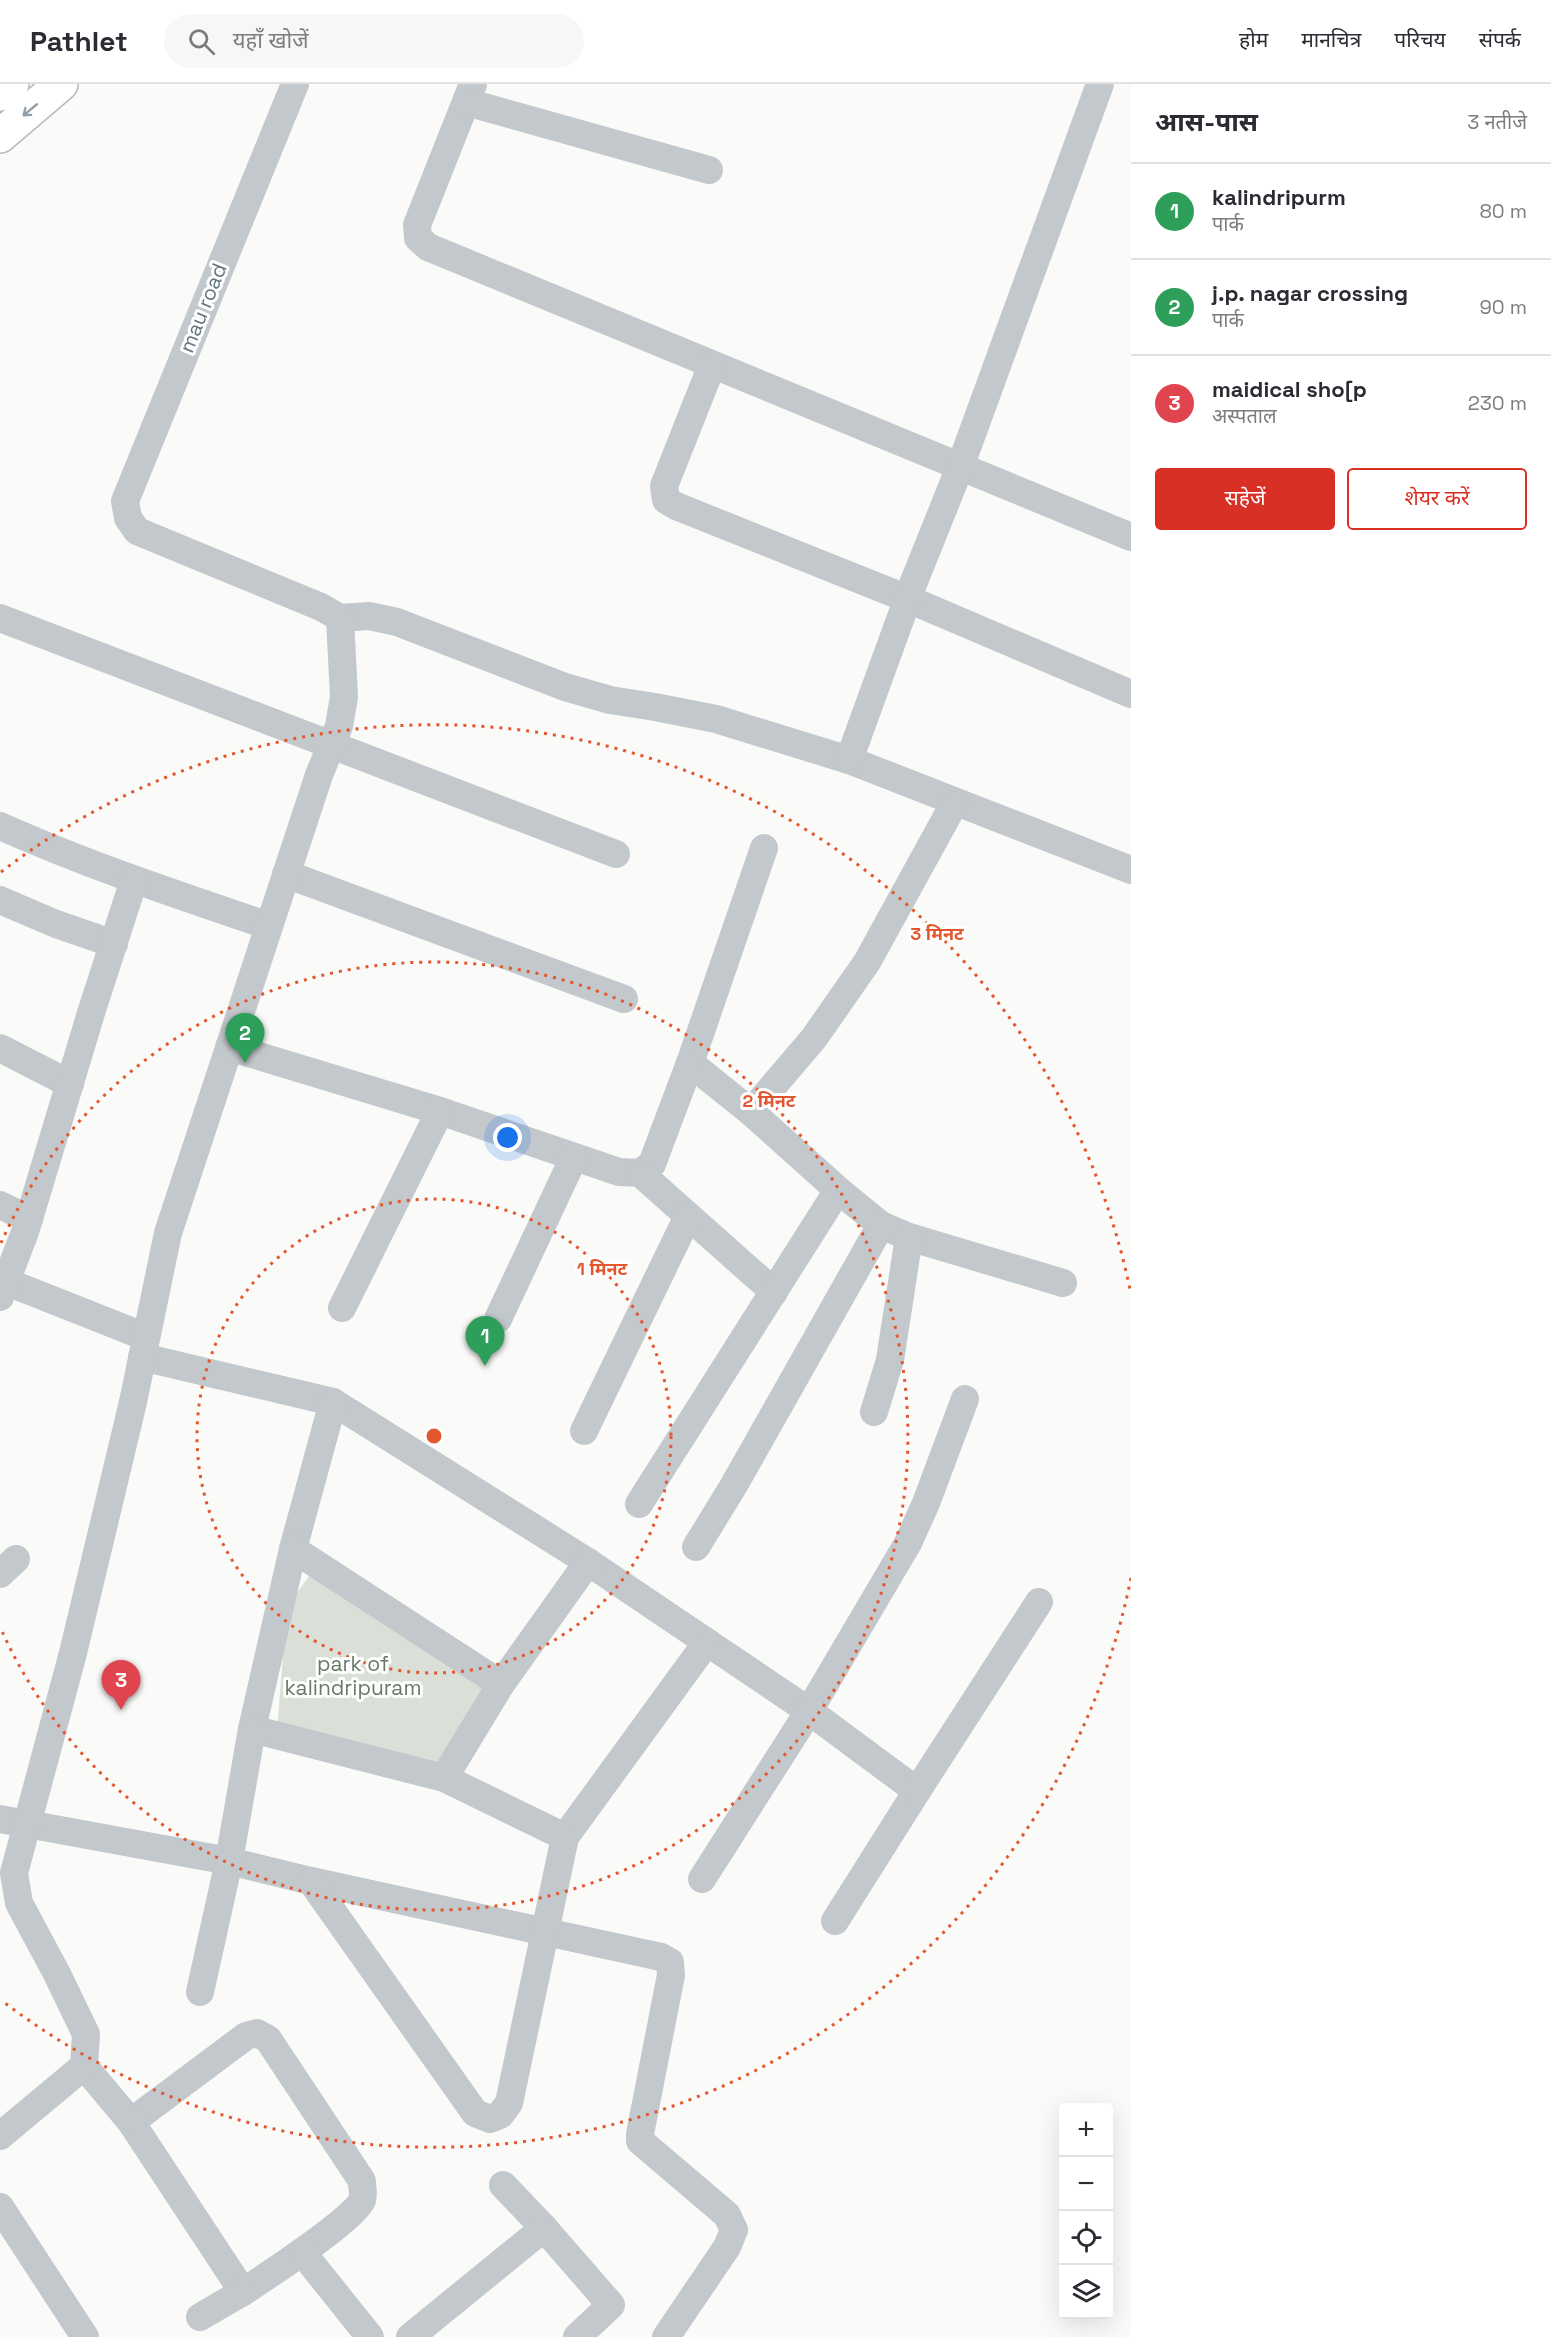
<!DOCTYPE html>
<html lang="hi">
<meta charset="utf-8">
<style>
:root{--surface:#fff;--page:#f7f7f7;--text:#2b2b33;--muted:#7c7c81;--line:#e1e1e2;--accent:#d93025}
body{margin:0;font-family:"Space Grotesk","Noto Sans Devanagari",sans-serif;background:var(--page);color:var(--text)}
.controls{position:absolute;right:18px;bottom:18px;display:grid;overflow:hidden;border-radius:6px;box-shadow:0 6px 24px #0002}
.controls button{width:54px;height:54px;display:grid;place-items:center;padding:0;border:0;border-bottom:2px solid var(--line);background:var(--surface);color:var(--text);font:30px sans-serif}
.you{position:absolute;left:508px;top:1054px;width:21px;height:21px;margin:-15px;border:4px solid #fff;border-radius:50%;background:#1a73e8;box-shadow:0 0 0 9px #1a73e833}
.badge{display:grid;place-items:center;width:39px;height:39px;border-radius:50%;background:var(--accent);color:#fff;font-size:20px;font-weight:700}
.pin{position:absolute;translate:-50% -50px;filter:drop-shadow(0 2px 3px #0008)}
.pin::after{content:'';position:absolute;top:32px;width:21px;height:18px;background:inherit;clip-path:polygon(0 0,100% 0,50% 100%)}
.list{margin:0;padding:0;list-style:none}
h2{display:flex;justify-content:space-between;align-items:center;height:78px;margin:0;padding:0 24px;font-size:26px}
h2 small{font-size:20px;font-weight:400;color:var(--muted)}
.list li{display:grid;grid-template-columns:39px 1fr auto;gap:18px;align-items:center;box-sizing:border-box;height:96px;padding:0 24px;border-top:2px solid var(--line)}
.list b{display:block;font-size:22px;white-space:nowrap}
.list p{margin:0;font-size:20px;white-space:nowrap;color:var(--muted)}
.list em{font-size:20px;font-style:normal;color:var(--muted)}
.actions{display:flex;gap:12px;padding:18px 24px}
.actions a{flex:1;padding:14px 0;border:2px solid var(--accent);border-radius:6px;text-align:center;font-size:21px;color:var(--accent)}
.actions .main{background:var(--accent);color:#fff}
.icon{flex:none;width:33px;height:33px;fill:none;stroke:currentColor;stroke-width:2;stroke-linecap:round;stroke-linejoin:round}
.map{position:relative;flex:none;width:1131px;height:2253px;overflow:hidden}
header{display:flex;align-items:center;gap:36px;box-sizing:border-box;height:84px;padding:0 30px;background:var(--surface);border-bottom:2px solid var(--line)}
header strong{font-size:28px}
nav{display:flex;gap:33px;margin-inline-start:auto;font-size:21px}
.search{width:420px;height:54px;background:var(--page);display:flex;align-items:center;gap:15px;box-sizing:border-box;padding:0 21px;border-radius:33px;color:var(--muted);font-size:22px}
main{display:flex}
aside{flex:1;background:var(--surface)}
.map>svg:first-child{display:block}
.green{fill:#dadfd7}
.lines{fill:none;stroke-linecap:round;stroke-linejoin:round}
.major-casing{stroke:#b5babe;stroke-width:36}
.minor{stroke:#c3c8cc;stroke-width:28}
.major{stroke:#fff;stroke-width:33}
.oneway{stroke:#939fa8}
.ring{fill:none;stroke:#e4572e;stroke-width:3;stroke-dasharray:3 6}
.labels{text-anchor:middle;stroke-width:6;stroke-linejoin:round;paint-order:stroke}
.street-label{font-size:21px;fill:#657683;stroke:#fff}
.park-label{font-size:21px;fill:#687a64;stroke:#fff}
.centre{fill:#e4572e;stroke:#fff;stroke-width:3}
.ring-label{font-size:18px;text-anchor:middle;font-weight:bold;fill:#e4572e;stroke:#fff;stroke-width:6;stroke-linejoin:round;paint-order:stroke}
</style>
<header>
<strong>Pathlet</strong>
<div class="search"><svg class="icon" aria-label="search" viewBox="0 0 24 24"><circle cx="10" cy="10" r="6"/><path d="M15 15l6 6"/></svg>यहाँ खोजें</div>
<nav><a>होम</a><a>मानचित्र</a><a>परिचय</a><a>संपर्क</a></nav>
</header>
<main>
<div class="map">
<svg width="1131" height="2253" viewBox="0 0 1131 2253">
<rect width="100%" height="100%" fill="#fafaf8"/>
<polygon class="green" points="316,1482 486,1599 437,1684 277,1646 287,1523"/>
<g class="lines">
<defs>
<g id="major">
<polyline points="0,10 12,0"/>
<polyline points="0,52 61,0"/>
</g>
</defs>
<use href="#major" class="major-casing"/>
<g class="minor">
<polyline points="473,0 417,141 418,154 428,163 1131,453"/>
<polyline points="466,18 709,86"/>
<polyline points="712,281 664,402 666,416 676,422 908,515 1131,610"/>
<polyline points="0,534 616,770"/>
<polyline points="340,534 369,532 397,538 565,603 610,616 655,623 716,635 849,676 1131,786"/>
<polyline points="849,676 913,500 960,383 1100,0"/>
<path d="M0,742C87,781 178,811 269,842"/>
<polyline points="764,764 690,979 751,1028 814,954 867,878 955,718"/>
<polyline points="286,790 624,915"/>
<polyline points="0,816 56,840 114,860"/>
<polyline points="229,963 440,1027 619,1088 640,1089 652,1080 690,979"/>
<polyline points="0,964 70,1000"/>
<polyline points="751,1028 838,1106 881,1141 909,1153 1063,1199"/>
<polyline points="640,1089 774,1208"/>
<polyline points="0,1121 29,1135"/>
<polyline points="7,1198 146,1253"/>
<polyline points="0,1213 25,1148 91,929 134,796"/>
<polyline points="342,1224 440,1027"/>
<polyline points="498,1235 574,1073"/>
<polyline points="142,1273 333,1318 588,1478 809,1627 917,1707 835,1837"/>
<polyline points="874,1328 890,1276 909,1153"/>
<polyline points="584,1347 688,1132"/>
<polyline points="639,1420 838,1106"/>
<polyline points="696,1463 734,1401 881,1141"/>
<polyline points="293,1465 333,1318"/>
<polyline points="0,1490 16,1475"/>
<polyline points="501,1600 588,1478"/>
<polyline points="917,1707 1039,1518"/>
<polyline points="0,1735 229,1777 311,1797 661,1873 670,1878 671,1891 640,2050 640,2057 727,2131 734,2146 727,2163 666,2253"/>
<polyline points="565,1753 707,1558"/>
<polyline points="702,1795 809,1627 908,1459 926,1419 965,1315"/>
<polyline points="311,1797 475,2029 490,2035 500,2031 509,2019 565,1753 444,1694 252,1645 293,1465 501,1600 444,1694"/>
<polyline points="200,1908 229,1777 252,1645"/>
<path d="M257,1949L268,1955L362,2097C362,2103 364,2110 362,2116C356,2134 264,2194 243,2208L131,2038L246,1952Z"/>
<polyline points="84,1982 131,2038"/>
<polyline points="0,2052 84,1982 86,1950 57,1890 19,1819 14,1789 73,1569 133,1318 168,1149 319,691 339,642 344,613 340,534 321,523 137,447 128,434 125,417 295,0"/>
<polyline points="503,2101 544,2144"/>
<polyline points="0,2123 85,2253"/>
<polyline points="302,2168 370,2253"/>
<polyline points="200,2233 243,2208"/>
<polyline points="410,2253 544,2144 611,2221 577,2253"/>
</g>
<use href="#major" class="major"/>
</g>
<defs><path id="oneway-shaft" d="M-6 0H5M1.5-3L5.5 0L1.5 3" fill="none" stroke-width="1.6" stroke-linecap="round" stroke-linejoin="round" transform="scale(1.5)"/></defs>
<use class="oneway" href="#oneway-shaft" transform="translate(30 26) rotate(140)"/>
<g class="ring">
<circle cx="434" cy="1352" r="237"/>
<path d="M1 1159A474 474 0 1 1 1 1545"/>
<path d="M1131 1494A711 711 0 0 1 1 1916M1 788A711 711 0 0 1 1131 1210"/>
</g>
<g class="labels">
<g class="street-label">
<text transform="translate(203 224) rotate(-68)" y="7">mau road</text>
</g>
<g class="park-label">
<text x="353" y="1587">park of<tspan x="353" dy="24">kalindripuram</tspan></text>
</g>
</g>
<circle cx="434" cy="1352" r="9" class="centre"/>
<g class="ring-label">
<text x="937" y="856">3 मिनट</text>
<text x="769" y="1023">2 मिनट</text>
<text x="602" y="1191">1 मिनट</text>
</g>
</svg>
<div class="controls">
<button>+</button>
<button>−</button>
<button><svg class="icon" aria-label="locate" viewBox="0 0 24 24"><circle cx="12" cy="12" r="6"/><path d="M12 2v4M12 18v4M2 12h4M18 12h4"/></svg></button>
<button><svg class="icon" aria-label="layers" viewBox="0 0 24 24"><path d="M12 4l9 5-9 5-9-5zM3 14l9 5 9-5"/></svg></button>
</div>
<div class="you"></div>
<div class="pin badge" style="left:485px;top:1282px;background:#2e9e5b">1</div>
<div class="pin badge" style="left:245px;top:979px;background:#2e9e5b">2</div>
<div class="pin badge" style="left:121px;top:1626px;background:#e0444e">3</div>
</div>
<aside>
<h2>आस-पास<small>3 नतीजे</small></h2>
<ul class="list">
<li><span class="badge" style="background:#2e9e5b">1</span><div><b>kalindripurm</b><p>पार्क</p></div><em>80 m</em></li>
<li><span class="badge" style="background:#2e9e5b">2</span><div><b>j.p. nagar crossing</b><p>पार्क</p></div><em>90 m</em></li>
<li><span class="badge" style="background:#e0444e">3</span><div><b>maidical sho[p</b><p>अस्पताल</p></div><em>230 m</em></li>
</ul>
<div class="actions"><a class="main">सहेजें</a><a>शेयर करें</a></div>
</aside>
</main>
